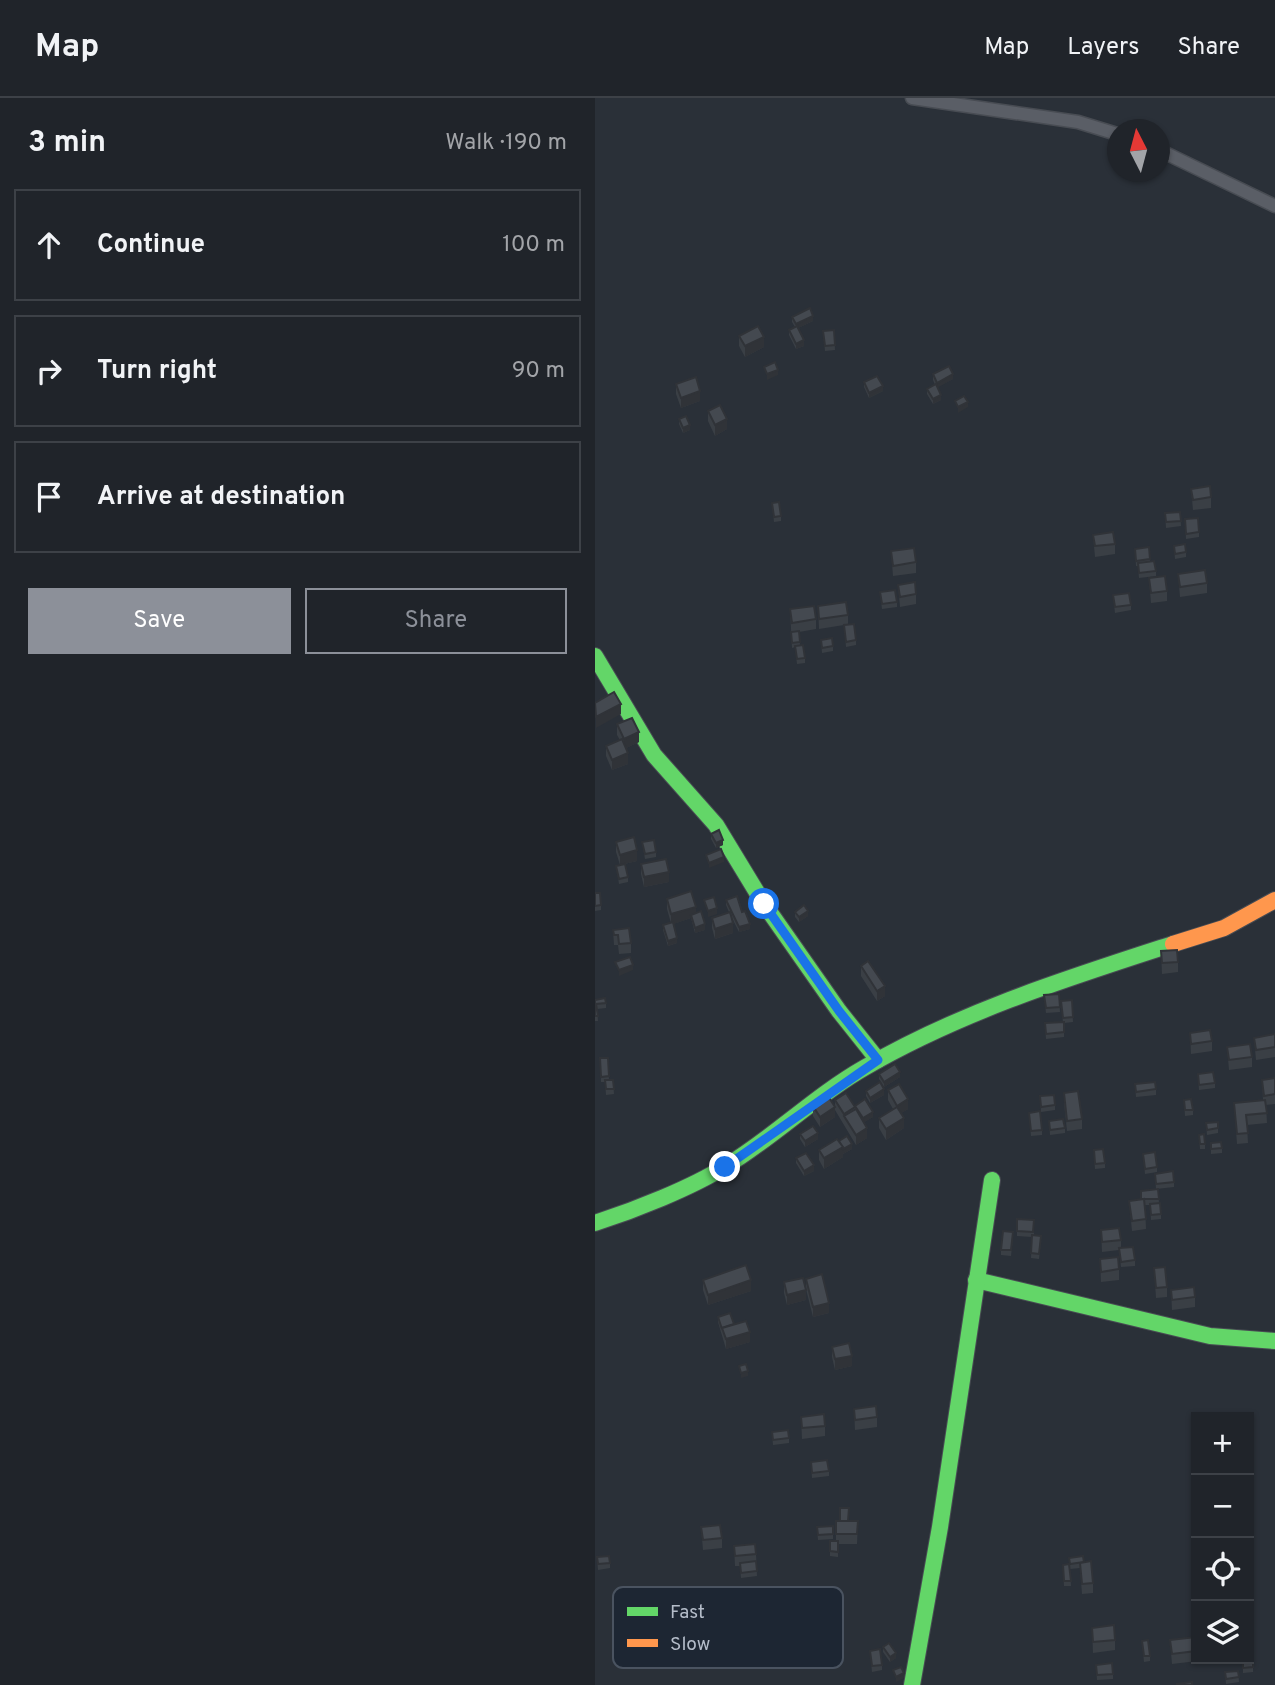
<!DOCTYPE html>
<meta charset="utf-8">
<style>
:root{--surface:#20242a;--page:#2d3036;--text:#f1f3f6;--muted:#a2a4a8;--line:#3d4147;--accent:#8c9099}
body{margin:0;font-family:Overpass,sans-serif;background:var(--page);color:var(--text)}
.controls{position:absolute;right:21px;bottom:21px;display:grid;overflow:hidden;border-radius:0px;box-shadow:0 2px 5px #0004}
.controls button{width:63px;height:63px;display:grid;place-items:center;padding:0;border:0;border-bottom:2px solid var(--line);background:var(--surface);color:var(--text);font:35px sans-serif}
.compass{position:absolute;left:512px;top:21px;width:63px;height:63px;border-radius:50%;background:var(--surface);box-shadow:0 2px 5px #0004;rotate:354deg}
.stop{position:absolute;width:21px;height:21px;margin:-16px;border:5px solid #1a73e8;border-radius:50%;background:#fff}
.stop.end{background:#1a73e8;border-color:#fff;box-shadow:0 2px 7px #0008}
.list{margin:0;padding:0;list-style:none}
h2{display:flex;justify-content:space-between;align-items:center;height:91px;margin:0;padding:0 28px;font-size:30px}
h2 small{font-size:23px;font-weight:400;color:var(--muted)}
.list li{display:grid;grid-template-columns:46px 1fr auto;gap:21px;align-items:center;box-sizing:border-box;height:112px;margin:0 14px 14px;padding:0 14px;border:2px solid var(--line);border-radius:0px}
.list b{display:block;font-size:26px;white-space:nowrap}
.list em{font-size:23px;font-style:normal;color:var(--muted)}
.actions{display:flex;gap:14px;padding:21px 28px}
.actions a{flex:1;padding:16px 0;border:2px solid var(--accent);border-radius:0px;text-align:center;font-size:24px;color:var(--accent)}
.actions .main{background:var(--accent);color:#fff}
.icon{flex:none;width:38px;height:38px;fill:none;stroke:currentColor;stroke-width:2;stroke-linecap:round;stroke-linejoin:round}
.map{position:relative;flex:none;width:680px;height:1587px;overflow:hidden}
header{display:flex;align-items:center;gap:42px;box-sizing:border-box;height:98px;padding:0 35px;background:var(--surface);border-bottom:2px solid var(--line)}
header strong{font-size:33px}
nav{display:flex;gap:38px;margin-inline-start:auto;font-size:24px}
main{display:flex}
aside{flex:1;background:var(--surface)}
.map>svg:first-child{display:block}
.lines{fill:none;stroke-linecap:round;stroke-linejoin:round}
.street-casing{stroke:#484c53;stroke-width:15}
.fast-casing{stroke:#484c53;stroke-width:18}
.slow-casing{stroke:#484c53;stroke-width:18}
.street{stroke:#5a5e66;stroke-width:12}
.fast{stroke:#63d668;stroke-width:16}
.slow{stroke:#ff974d;stroke-width:16}
.wall{fill:#3a3f45}
.shaded-wall{fill:#303338}
.building{fill:#444950;stroke:#303338;stroke-width:2}
.route{stroke:#1a73e8;stroke-width:9}
.key{fill:#1d2633;stroke:#4a5360;stroke-width:2}
.key-label{font-size:19px;fill:#b4bcc9}
</style>
<header>
<strong>Map</strong>
<nav><a>Map</a><a>Layers</a><a>Share</a></nav>
</header>
<main>
<aside>
<h2>3 min<small>Walk · 190 m</small></h2>
<ul class="list">
<li><svg class="icon" aria-label="ahead" viewBox="0 0 24 24"><path d="M12 20V5M6 11l6-6 6 6"/></svg><div><b>Continue</b></div><em>100 m</em></li>
<li><svg class="icon" aria-label="right" viewBox="0 0 24 24"><path d="M7 20v-9h11M14 6l5 5-5 5"/></svg><div><b>Turn right</b></div><em>90 m</em></li>
<li><svg class="icon" aria-label="arrive" viewBox="0 0 24 24"><path d="M6 21V4h12l-3 4 3 4H6"/></svg><div><b>Arrive at destination</b></div></li>
</ul>
<div class="actions"><a class="main">Save</a><a>Share</a></div>
</aside>
<div class="map">
<svg width="680" height="1587" viewBox="0 0 680 1587">
<rect width="100%" height="100%" fill="#2a3038"/>
<g class="lines">
<defs>
<g id="street">
<polyline points="317,0 483,24 522,36"/>
<polyline points="564,52 680,108"/>
</g>
<g id="fast">
<polyline points="0,558 59,657 121,727 169,806 244,913 283,962"/>
<path d="M0,1125C40,1112 96,1090 131,1068C179,1039 220,998 269,970C365,914 473,880 578,846"/>
<polyline points="381,1182 615,1238 680,1243"/>
<polyline points="317,1587 345,1429 397,1082"/>
</g>
<polyline id="slow" points="578,846 629,830 680,802"/>
</defs>
<use href="#street" class="street-casing"/>
<use href="#fast" class="fast-casing"/>
<use href="#slow" class="slow-casing"/>
<use href="#street" class="street"/>
<use href="#fast" class="fast"/>
<use href="#slow" class="slow"/>
</g>
<g class="wall">
<polygon points="197,219 218,223 203,230 209,248 201,251 194,237 194,232 200,229 197,224"/>
<polygon points="239,232 240,252 230,253 228,233"/>
<polygon points="144,238 169,249 150,259 144,248"/>
<polygon points="338,276 358,281 342,289 346,302 338,306 332,296 332,291 340,287 338,282"/>
<polygon points="269,284 288,293 274,300 269,289"/>
<polygon points="81,286 105,303 86,310 81,296"/>
<polygon points="113,313 132,331 120,338 113,323"/>
<polygon points="84,321 95,332 88,335 84,326"/>
<polygon points="596,391 616,399 616,410 598,412"/>
<polygon points="177,405 186,418 186,423 179,424"/>
<polygon points="585,414 586,428 571,430 570,415"/>
<polygon points="590,421 604,434 604,439 591,441"/>
<polygon points="498,437 520,446 520,456 500,459"/>
<polygon points="579,448 591,454 591,459 580,461"/>
<polygon points="554,449 555,463 561,473 561,478 544,480 543,468 541,468 540,451"/>
<polygon points="296,453 321,464 321,475 298,478"/>
<polygon points="583,476 612,485 612,495 585,499"/>
<polygon points="554,480 572,493 572,503 556,505"/>
<polygon points="303,487 321,496 321,506 305,509"/>
<polygon points="285,494 302,504 302,509 287,511"/>
<polygon points="518,497 536,507 536,512 520,515"/>
<polygon points="223,508 253,517 253,527 261,542 261,547 251,549 249,527 224,531"/>
<polygon points="195,511 221,521 221,531 204,534 205,547 210,560 210,565 202,566 200,549 197,550"/>
<polygon points="226,542 238,548 238,553 227,555"/>
<polygon points="22,626 44,644 31,650 33,666 17,672 11,658 11,648 25,642 22,637"/>
<polygon points="116,736 128,747 121,750 116,741"/>
<polygon points="21,744 42,763 25,767 21,754"/>
<polygon points="47,744 61,754 61,759 50,761"/>
<polygon points="46,766 74,784 49,789 46,776"/>
<polygon points="21,768 33,779 33,784 24,786"/>
<polygon points="0,795 6,807 6,812 0,813"/>
<polygon points="72,801 101,815 110,832 100,835 96,820 78,826 82,845 73,848 68,832 68,827 76,825 72,811"/>
<polygon points="131,802 147,814 155,831 144,834 135,816 138,835 120,841 117,830 117,820 134,814 131,807"/>
<polygon points="200,814 213,818 204,824 200,819"/>
<polygon points="18,832 36,845 36,855 24,856 23,847 19,847"/>
<polygon points="566,853 583,864 583,874 567,876"/>
<polygon points="266,868 290,898 282,903 266,878"/>
<polygon points="464,896 465,914 451,915 449,897"/>
<polygon points="0,902 11,905 11,910 2,911 3,923 0,923"/>
<polygon points="477,902 478,924 469,925 469,939 451,941 450,925 468,924 466,908"/>
<polygon points="595,935 617,943 617,953 596,956"/>
<polygon points="680,936 680,959 661,962 659,940"/>
<polygon points="632,949 657,959 657,969 634,972"/>
<polygon points="5,960 13,960 14,982 18,982 19,996 11,997 10,984 6,984"/>
<polygon points="284,976 305,979 289,989 284,981"/>
<polygon points="603,976 620,985 620,990 604,992"/>
<polygon points="680,980 680,1006 671,1007 672,1025 652,1027 653,1045 642,1046 639,1005 668,1002 667,982"/>
<polygon points="540,986 561,991 561,997 541,999"/>
<polygon points="293,992 313,1011 306,1015 309,1030 291,1042 284,1030 284,1020 298,1011 293,1002"/>
<polygon points="271,993 289,997 275,1005 271,998"/>
<polygon points="469,995 487,1021 487,1031 472,1033 469,1005"/>
<polygon points="445,998 460,1007 460,1012 446,1014"/>
<polygon points="240,1002 260,1009 278,1019 269,1024 272,1040 261,1047 240,1012 240,1019 225,1029 218,1018 218,1008 240,1009"/>
<polygon points="589,1002 598,1012 598,1017 590,1018"/>
<polygon points="434,1015 447,1032 447,1037 436,1038"/>
<polygon points="454,1023 470,1030 470,1035 455,1037"/>
<polygon points="623,1024 623,1035 612,1037 611,1025"/>
<polygon points="205,1036 223,1041 210,1049 205,1041"/>
<polygon points="604,1037 610,1046 610,1051 605,1051"/>
<polygon points="244,1043 257,1051 248,1056 248,1059 229,1071 224,1062 224,1052"/>
<polygon points="627,1050 627,1055 616,1056 616,1051"/>
<polygon points="499,1052 510,1065 510,1070 500,1071"/>
<polygon points="548,1056 562,1069 562,1074 550,1076"/>
<polygon points="201,1060 219,1073 209,1078 201,1065"/>
<polygon points="560,1076 579,1084 579,1089 561,1091"/>
<polygon points="563,1091 564,1105 566,1116 566,1121 556,1122 555,1107 550,1107 551,1131 537,1133 534,1103 546,1101"/>
<polygon points="422,1121 439,1122 439,1137 446,1143 444,1161 436,1160 437,1139 422,1138"/>
<polygon points="506,1132 526,1142 526,1150 540,1162 540,1168 526,1169 524,1152 507,1154"/>
<polygon points="418,1139 416,1158 406,1157 406,1152"/>
<polygon points="505,1161 524,1171 524,1182 506,1184"/>
<polygon points="559,1170 572,1189 572,1199 561,1200"/>
<polygon points="211,1181 234,1215 218,1219 211,1191"/>
<polygon points="108,1182 156,1193 113,1207 108,1192"/>
<polygon points="189,1184 211,1202 192,1207 189,1195"/>
<polygon points="576,1192 600,1199 600,1209 577,1212"/>
<polygon points="123,1219 139,1226 155,1244 131,1251 123,1224"/>
<polygon points="237,1249 257,1268 240,1272 237,1259"/>
<polygon points="259,1311 282,1319 282,1329 260,1332"/>
<polygon points="206,1319 230,1328 230,1338 207,1341"/>
<polygon points="177,1334 194,1340 194,1345 178,1347"/>
<polygon points="216,1364 234,1373 234,1378 217,1380"/>
<polygon points="241,1423 263,1423 262,1446 243,1446 243,1459 235,1458 235,1443 241,1443"/>
<polygon points="238,1428 238,1441 223,1442 222,1429"/>
<polygon points="106,1429 127,1440 127,1450 108,1452"/>
<polygon points="139,1448 161,1456 162,1478 146,1480 145,1468 140,1468"/>
<polygon points="2,1459 15,1465 15,1470 3,1472"/>
<polygon points="489,1464 498,1485 498,1495 487,1496 485,1470 475,1471 476,1488 469,1488 468,1467"/>
<polygon points="497,1530 520,1542 520,1552 498,1555"/>
<polygon points="601,1539 601,1561 602,1561 602,1563 577,1566 575,1542"/>
<polygon points="547,1543 555,1558 555,1563 549,1564"/>
<polygon points="288,1549 301,1560 295,1564 288,1554"/>
<polygon points="275,1553 287,1567 287,1572 277,1574"/>
<polygon points="658,1562 658,1574 648,1575 648,1563"/>
<polygon points="501,1567 518,1576 518,1581 502,1582"/>
<polygon points="643,1573 644,1584 631,1586 630,1574"/>
</g>
<g class="shaded-wall">
<polygon points="218,218 218,223 201,231 201,226"/>
<polygon points="169,239 169,249 150,259 150,248"/>
<polygon points="209,242 209,248 201,251 201,246"/>
<polygon points="183,272 183,277 172,282 172,276"/>
<polygon points="358,276 358,281 342,290 342,285"/>
<polygon points="288,288 288,293 274,300 274,295"/>
<polygon points="105,293 105,303 86,310 86,300"/>
<polygon points="346,297 346,302 338,306 338,301"/>
<polygon points="373,304 373,309 363,315 363,309"/>
<polygon points="132,321 132,331 120,338 120,327"/>
<polygon points="95,327 95,332 88,335 88,330"/>
<polygon points="26,606 26,616 1,630 1,619"/>
<polygon points="44,634 44,644 29,651 29,641"/>
<polygon points="33,655 33,666 17,672 17,662"/>
<polygon points="128,742 128,747 121,750 121,745"/>
<polygon points="42,752 42,763 25,767 25,757"/>
<polygon points="129,759 129,764 114,770 114,765"/>
<polygon points="74,774 74,784 49,789 49,779"/>
<polygon points="101,809 101,819 96,817 96,820 76,827 76,816"/>
<polygon points="122,810 122,816 113,819 113,813"/>
<polygon points="213,813 213,818 204,824 204,819"/>
<polygon points="138,825 138,835 120,841 120,831"/>
<polygon points="110,826 110,832 100,835 100,830"/>
<polygon points="155,826 155,831 144,834 144,829"/>
<polygon points="82,840 82,845 73,848 73,843"/>
<polygon points="38,867 38,872 24,878 24,872"/>
<polygon points="290,888 290,898 282,903 282,893"/>
<polygon points="305,974 305,979 289,989 289,984"/>
<polygon points="289,991 289,997 275,1005 275,1000"/>
<polygon points="313,1001 313,1011 302,1018 302,1008"/>
<polygon points="240,1009 240,1019 225,1029 225,1019"/>
<polygon points="278,1014 278,1019 268,1025 268,1020"/>
<polygon points="309,1020 309,1030 291,1042 291,1031"/>
<polygon points="272,1030 272,1040 261,1047 261,1037"/>
<polygon points="223,1035 223,1041 210,1049 210,1043"/>
<polygon points="257,1046 257,1051 248,1056 248,1051"/>
<polygon points="248,1049 248,1059 229,1071 229,1060"/>
<polygon points="219,1067 219,1073 209,1078 209,1073"/>
<polygon points="156,1182 156,1193 113,1207 113,1197"/>
<polygon points="211,1192 211,1202 192,1207 192,1197"/>
<polygon points="234,1205 234,1215 218,1219 218,1209"/>
<polygon points="155,1234 155,1244 131,1251 131,1241"/>
<polygon points="257,1258 257,1268 240,1272 240,1261"/>
<polygon points="153,1273 153,1278 146,1280 146,1275"/>
<polygon points="301,1555 301,1560 295,1564 295,1559"/>
<polygon points="309,1575 309,1580 301,1584 301,1579"/>
</g>
<g class="building">
<polygon points="215,210 218,218 201,226 197,219"/>
<polygon points="163,228 169,239 150,248 144,238"/>
<polygon points="202,228 209,242 201,246 194,232"/>
<polygon points="239,232 240,247 230,248 228,233"/>
<polygon points="180,264 183,272 172,276 169,269"/>
<polygon points="354,268 358,276 342,285 338,276"/>
<polygon points="282,278 288,288 274,295 269,284"/>
<polygon points="101,279 105,293 86,300 81,286"/>
<polygon points="341,286 346,297 338,301 332,291"/>
<polygon points="369,298 373,304 363,309 360,303"/>
<polygon points="125,307 132,321 120,327 113,313"/>
<polygon points="91,318 95,327 88,330 84,321"/>
<polygon points="615,388 616,399 598,402 596,391"/>
<polygon points="184,404 186,418 179,419 177,405"/>
<polygon points="585,414 586,423 571,424 570,415"/>
<polygon points="603,420 604,434 591,436 590,421"/>
<polygon points="518,434 520,446 500,448 498,437"/>
<polygon points="590,446 591,454 580,456 579,448"/>
<polygon points="554,449 555,461 541,463 540,451"/>
<polygon points="319,450 321,464 298,468 296,453"/>
<polygon points="559,463 561,473 544,475 543,465"/>
<polygon points="610,472 612,485 585,489 583,476"/>
<polygon points="570,478 572,493 556,495 554,480"/>
<polygon points="320,484 321,496 305,499 303,487"/>
<polygon points="300,492 302,504 287,506 285,494"/>
<polygon points="534,495 536,507 520,509 518,497"/>
<polygon points="251,504 253,517 224,521 223,508"/>
<polygon points="219,508 221,521 197,525 195,511"/>
<polygon points="259,526 261,542 251,544 249,527"/>
<polygon points="204,533 205,544 197,545 196,534"/>
<polygon points="237,540 238,548 227,550 226,542"/>
<polygon points="208,547 210,560 202,561 200,548"/>
<polygon points="19,594 26,606 1,619 0,605"/>
<polygon points="37,620 44,634 29,641 22,626"/>
<polygon points="27,641 33,655 17,662 11,648"/>
<polygon points="124,732 128,742 121,745 116,736"/>
<polygon points="39,739 42,752 25,757 21,744"/>
<polygon points="59,742 61,754 50,756 47,744"/>
<polygon points="126,751 129,759 114,765 111,757"/>
<polygon points="71,761 74,774 49,779 46,766"/>
<polygon points="30,766 33,779 24,781 21,768"/>
<polygon points="96,793 101,809 76,816 72,801"/>
<polygon points="0,795 5,795 6,807 0,808"/>
<polygon points="142,798 147,814 150,813 155,826 144,829 131,802"/>
<polygon points="119,799 122,810 113,813 109,802"/>
<polygon points="209,807 213,813 204,819 200,814"/>
<polygon points="106,813 110,826 100,830 96,817"/>
<polygon points="135,814 138,825 120,831 117,820"/>
<polygon points="78,824 82,840 73,843 68,827"/>
<polygon points="34,830 36,845 24,846 23,837 19,837 18,832"/>
<polygon points="582,852 583,864 567,865 566,853"/>
<polygon points="35,859 38,867 24,872 20,864"/>
<polygon points="273,863 290,888 282,893 266,868"/>
<polygon points="464,896 465,909 451,910 449,897"/>
<polygon points="10,900 11,905 1,906 3,918 0,918 0,902"/>
<polygon points="477,902 478,919 468,920 466,903"/>
<polygon points="469,924 469,934 451,936 450,925"/>
<polygon points="615,932 617,943 596,946 595,935"/>
<polygon points="680,936 680,949 661,952 659,940"/>
<polygon points="655,946 657,959 634,962 632,949"/>
<polygon points="5,960 13,960 14,978 6,979"/>
<polygon points="300,966 305,974 289,984 284,976"/>
<polygon points="618,974 620,985 604,987 603,976"/>
<polygon points="680,980 680,996 669,998 667,982"/>
<polygon points="10,982 18,982 19,991 11,991"/>
<polygon points="285,984 289,991 275,1000 271,993"/>
<polygon points="560,984 561,991 541,994 540,986"/>
<polygon points="304,986 313,1001 302,1008 293,992"/>
<polygon points="483,993 487,1021 472,1023 469,995"/>
<polygon points="251,995 260,1009 249,1016 240,1002"/>
<polygon points="459,997 460,1007 446,1009 445,998"/>
<polygon points="233,998 240,1009 225,1019 218,1008"/>
<polygon points="270,1001 278,1014 268,1020 260,1008"/>
<polygon points="596,1001 598,1012 590,1012 589,1002"/>
<polygon points="670,1002 672,1015 651,1017 653,1035 642,1036 639,1005"/>
<polygon points="302,1009 309,1020 291,1031 284,1020"/>
<polygon points="261,1011 272,1030 261,1037 249,1018"/>
<polygon points="445,1013 447,1032 436,1033 434,1015"/>
<polygon points="468,1021 470,1030 455,1032 454,1023"/>
<polygon points="623,1024 623,1030 612,1032 611,1025"/>
<polygon points="218,1028 223,1035 210,1043 205,1036"/>
<polygon points="609,1036 610,1046 605,1046 604,1037"/>
<polygon points="252,1038 257,1046 248,1051 244,1043"/>
<polygon points="242,1041 248,1049 229,1060 224,1052"/>
<polygon points="626,1044 627,1050 616,1051 616,1045"/>
<polygon points="508,1051 510,1065 500,1066 499,1052"/>
<polygon points="560,1054 562,1069 550,1071 548,1056"/>
<polygon points="211,1055 219,1067 209,1073 201,1060"/>
<polygon points="578,1073 579,1084 561,1086 560,1076"/>
<polygon points="563,1091 564,1101 546,1101 546,1093"/>
<polygon points="549,1101 551,1121 537,1123 534,1103"/>
<polygon points="565,1105 566,1116 556,1117 555,1106"/>
<polygon points="422,1121 439,1122 438,1134 422,1133"/>
<polygon points="524,1130 526,1142 507,1144 506,1132"/>
<polygon points="408,1133 418,1134 416,1152 406,1152"/>
<polygon points="437,1137 446,1138 444,1156 436,1155"/>
<polygon points="538,1149 540,1162 526,1164 524,1150"/>
<polygon points="523,1159 524,1171 506,1174 505,1161"/>
<polygon points="151,1167 156,1182 113,1197 108,1182"/>
<polygon points="570,1169 572,1189 561,1190 559,1170"/>
<polygon points="227,1176 234,1205 218,1209 211,1181"/>
<polygon points="208,1180 211,1192 192,1197 189,1184"/>
<polygon points="599,1189 600,1199 577,1202 576,1192"/>
<polygon points="135,1215 139,1226 127,1230 127,1231 123,1219"/>
<polygon points="151,1223 155,1234 131,1241 127,1230"/>
<polygon points="254,1245 257,1258 240,1261 237,1249"/>
<polygon points="151,1266 153,1273 146,1275 144,1268"/>
<polygon points="281,1308 282,1319 260,1322 259,1311"/>
<polygon points="229,1316 230,1328 207,1330 206,1319"/>
<polygon points="193,1332 194,1340 178,1342 177,1334"/>
<polygon points="232,1362 234,1373 217,1375 216,1364"/>
<polygon points="245,1410 254,1410 253,1423 245,1423"/>
<polygon points="241,1423 263,1423 262,1436 241,1436"/>
<polygon points="125,1427 127,1440 108,1442 106,1429"/>
<polygon points="238,1428 238,1436 223,1437 222,1429"/>
<polygon points="235,1443 243,1443 243,1454 235,1453"/>
<polygon points="160,1446 161,1456 140,1458 139,1448"/>
<polygon points="14,1458 15,1465 3,1466 2,1459"/>
<polygon points="488,1458 489,1464 475,1466 474,1460"/>
<polygon points="161,1463 162,1473 146,1475 145,1465"/>
<polygon points="496,1463 498,1485 487,1486 485,1465"/>
<polygon points="474,1466 476,1483 469,1483 468,1467"/>
<polygon points="519,1527 520,1542 498,1544 497,1530"/>
<polygon points="601,1539 601,1553 577,1556 575,1542"/>
<polygon points="553,1542 555,1558 549,1558 547,1543"/>
<polygon points="294,1545 301,1555 295,1559 288,1549"/>
<polygon points="285,1551 287,1567 277,1568 275,1553"/>
<polygon points="658,1562 658,1569 648,1570 648,1563"/>
<polygon points="517,1565 518,1576 502,1577 501,1567"/>
<polygon points="306,1569 309,1575 301,1579 298,1572"/>
<polygon points="643,1573 644,1579 631,1581 630,1574"/>
<polygon points="597,1584 597,1587 582,1587 582,1586"/>
</g>
<g class="lines">
<polyline class="route" points="130,1069 283,962 244,913 169,806"/>
</g>
<rect x="18" y="1489" width="230" height="81" rx="10" class="key"/>
<rect x="32" y="1509" width="31" height="9" fill="#63d668"/>
<rect x="32" y="1541" width="31" height="8" fill="#ff974d"/>
<g class="key-label">
<text x="75" y="1520">Fast</text>
<text x="75" y="1552">Slow</text>
</g>
</svg>
<div class="controls">
<button>+</button>
<button>−</button>
<button><svg class="icon" aria-label="locate" viewBox="0 0 24 24"><circle cx="12" cy="12" r="6"/><path d="M12 2v4M12 18v4M2 12h4M18 12h4"/></svg></button>
<button><svg class="icon" aria-label="layers" viewBox="0 0 24 24"><path d="M12 4l9 5-9 5-9-5zM3 14l9 5 9-5"/></svg></button>
</div>
<svg class="compass" viewBox="-18 -18 36 36"><path d="M0-13l5 13h-10z" fill="#e53935"/><path d="M0 13l5-13h-10z" fill="#a2a4a8"/></svg>
<div class="stop" style="left:169px;top:806px"></div>
<div class="stop end" style="left:130px;top:1069px"></div>
</div>
</main>
